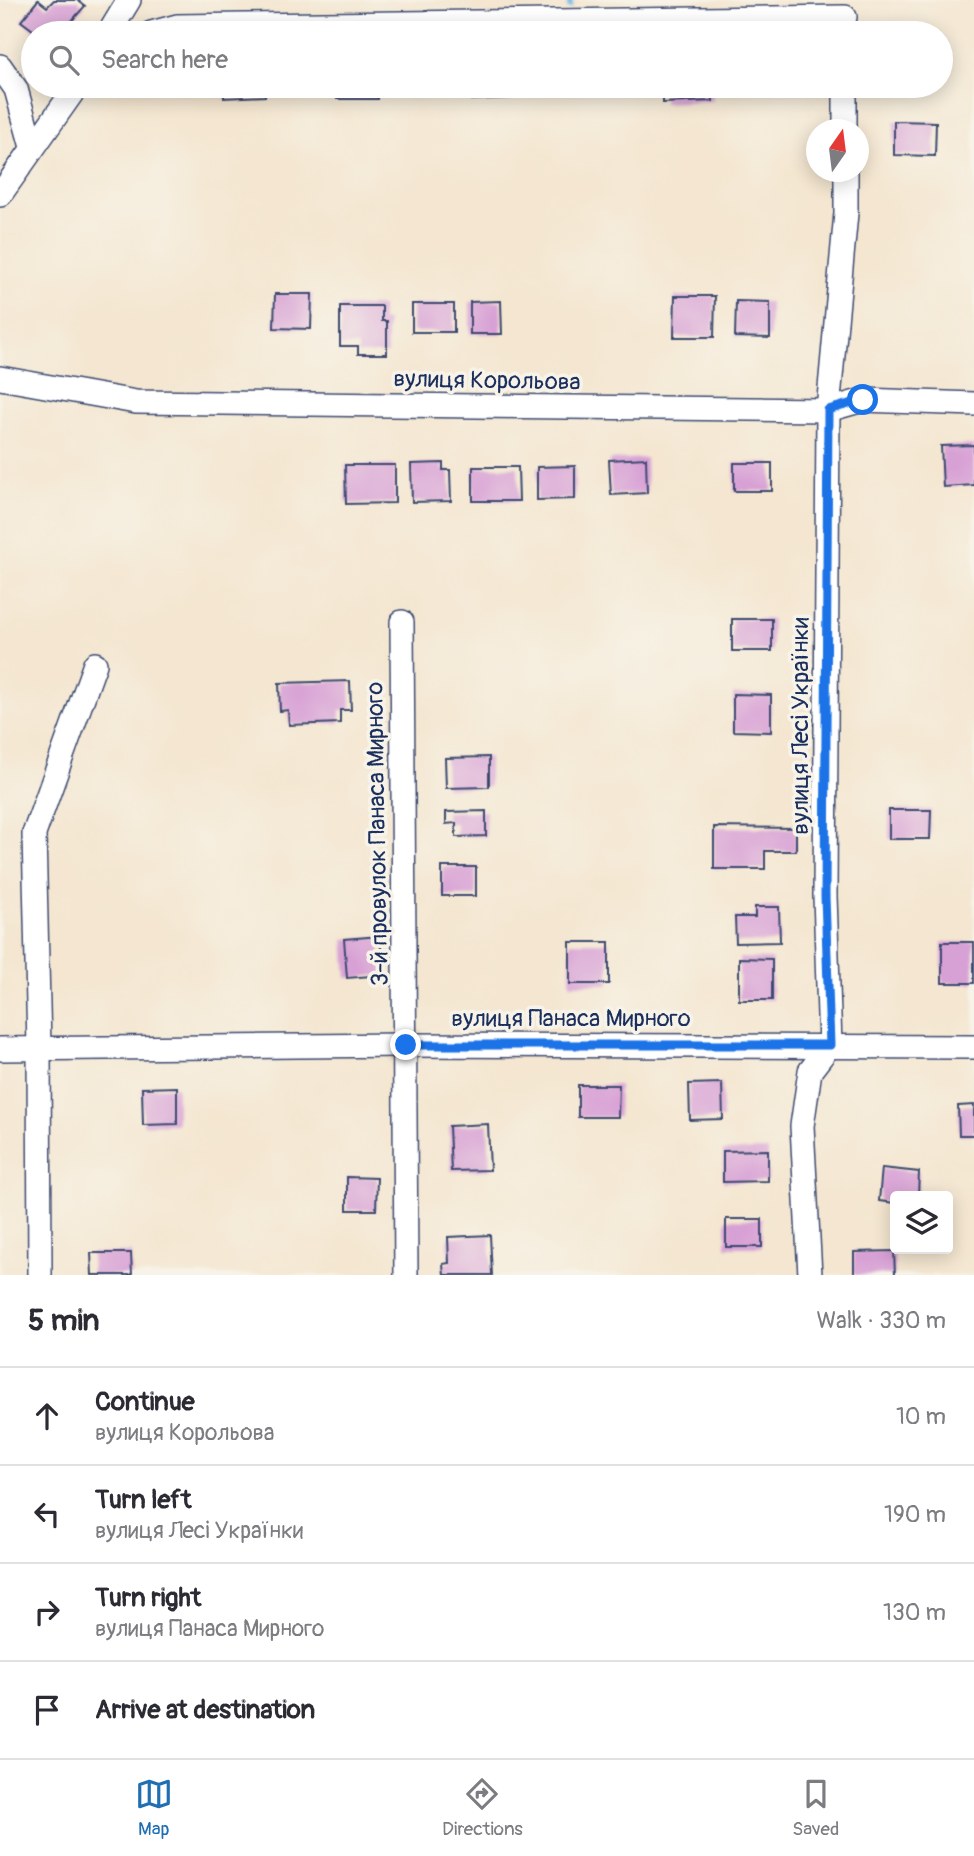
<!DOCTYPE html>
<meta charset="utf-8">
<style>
:root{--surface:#fff;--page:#f2f2f3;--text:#2b2b33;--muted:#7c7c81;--line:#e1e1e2;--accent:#1f6fb2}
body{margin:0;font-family:Pangolin,sans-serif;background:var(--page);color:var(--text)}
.controls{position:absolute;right:21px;bottom:21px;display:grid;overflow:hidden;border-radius:7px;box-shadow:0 4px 18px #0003}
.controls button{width:63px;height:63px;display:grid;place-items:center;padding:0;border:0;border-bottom:2px solid var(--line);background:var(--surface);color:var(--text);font:35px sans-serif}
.compass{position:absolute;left:806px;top:119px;width:63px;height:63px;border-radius:50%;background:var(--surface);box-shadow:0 4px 18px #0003;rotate:14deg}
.stop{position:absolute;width:21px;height:21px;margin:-16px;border:5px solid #1a73e8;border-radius:50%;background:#fff}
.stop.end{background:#1a73e8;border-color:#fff;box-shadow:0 2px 7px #0008}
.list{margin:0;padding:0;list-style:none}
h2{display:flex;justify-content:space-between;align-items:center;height:91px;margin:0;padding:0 28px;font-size:30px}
h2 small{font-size:23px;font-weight:400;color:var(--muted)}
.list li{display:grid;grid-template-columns:46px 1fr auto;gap:21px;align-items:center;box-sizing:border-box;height:98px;padding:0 28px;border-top:2px solid var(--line)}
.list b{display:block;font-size:26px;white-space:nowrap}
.list p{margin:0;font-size:23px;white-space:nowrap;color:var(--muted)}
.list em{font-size:23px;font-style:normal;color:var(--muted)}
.icon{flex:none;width:38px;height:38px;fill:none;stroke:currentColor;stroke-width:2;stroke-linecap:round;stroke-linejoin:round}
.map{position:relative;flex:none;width:974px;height:1275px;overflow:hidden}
.search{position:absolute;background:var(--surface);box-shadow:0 4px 18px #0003;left:21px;right:21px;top:21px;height:77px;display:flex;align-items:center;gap:18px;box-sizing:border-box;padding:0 24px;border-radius:38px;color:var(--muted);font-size:26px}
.sheet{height:483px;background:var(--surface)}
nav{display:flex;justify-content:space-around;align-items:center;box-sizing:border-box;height:98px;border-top:2px solid var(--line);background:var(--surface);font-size:19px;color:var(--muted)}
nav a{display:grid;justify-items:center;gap:4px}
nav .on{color:var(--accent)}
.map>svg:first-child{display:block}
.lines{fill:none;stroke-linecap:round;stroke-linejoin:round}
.stream{stroke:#6eb7e6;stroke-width:6}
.building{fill:#d8a1d5}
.street-casing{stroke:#3c4a6f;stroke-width:26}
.street{stroke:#fff;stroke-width:23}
.route{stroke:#1a73e8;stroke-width:9}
.labels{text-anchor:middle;stroke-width:7;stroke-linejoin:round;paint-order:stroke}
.street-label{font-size:24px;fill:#1b2f5e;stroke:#f7f3e8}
</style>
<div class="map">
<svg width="974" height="1275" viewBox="0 0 974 1275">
<rect width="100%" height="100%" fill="#f7f3e8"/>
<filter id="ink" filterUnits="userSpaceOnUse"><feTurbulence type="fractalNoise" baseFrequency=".0143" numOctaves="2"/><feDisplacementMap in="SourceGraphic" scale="14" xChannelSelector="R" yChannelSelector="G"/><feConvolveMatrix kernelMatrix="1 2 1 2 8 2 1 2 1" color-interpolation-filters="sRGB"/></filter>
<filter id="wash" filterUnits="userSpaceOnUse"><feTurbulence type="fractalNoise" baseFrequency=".00686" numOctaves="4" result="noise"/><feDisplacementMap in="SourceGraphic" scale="28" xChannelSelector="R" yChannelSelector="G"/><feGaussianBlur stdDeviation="1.57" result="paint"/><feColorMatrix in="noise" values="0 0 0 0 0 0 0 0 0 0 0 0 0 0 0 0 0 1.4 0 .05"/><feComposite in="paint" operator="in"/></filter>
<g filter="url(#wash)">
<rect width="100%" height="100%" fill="#f4e6d0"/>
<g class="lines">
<polyline class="stream" points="570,6 570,0"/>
</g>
<g id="blocks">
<g class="building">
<polygon points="38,0 47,7 54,0 77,0 85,6 61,33 37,33 21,21"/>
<polygon points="224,86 265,86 265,96 224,98"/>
<rect x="337" y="86" width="41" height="13"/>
<polygon points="411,86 443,86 442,92 411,91"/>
<polygon points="471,86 511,86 512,98 472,100"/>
<polygon points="663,86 712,86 713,101 663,103"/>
<polygon points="894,121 936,122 935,156 894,155"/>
<polygon points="275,294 312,294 311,329 274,328"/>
<polygon points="675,296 715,296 714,337 674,337"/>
<polygon points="501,301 502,334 470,334 470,302"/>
<polygon points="736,301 770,302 770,338 735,337"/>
<rect x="412" y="304" width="42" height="28"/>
<polygon points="340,306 382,306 382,321 387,321 387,354 358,354 358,346 340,346"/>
<polygon points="974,445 974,485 943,487 941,446"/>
<polygon points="646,458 647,493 611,495 609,460"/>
<polygon points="443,463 443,470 450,470 451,501 412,502 411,464"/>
<rect x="734" y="463" width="38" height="28"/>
<polygon points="345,465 395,465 395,503 346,504"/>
<polygon points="575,466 575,499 537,500 537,467"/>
<polygon points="473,467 518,467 519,501 473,501"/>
<rect x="732" y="619" width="40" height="32"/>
<polygon points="350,681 351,710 340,710 340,723 289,725 288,710 280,711 279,683"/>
<polygon points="733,694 771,695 771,732 733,731"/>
<polygon points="489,757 489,787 446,788 445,758"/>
<polygon points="889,810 931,810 930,839 889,839"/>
<polygon points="486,811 486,836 456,837 456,823 446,824 446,812"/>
<polygon points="714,827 796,828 796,851 765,851 765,869 714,869"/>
<rect x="442" y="867" width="34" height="29"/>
<polygon points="755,907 779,907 780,942 736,943 735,917 755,917"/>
<polygon points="380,936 383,975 347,978 344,939"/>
<rect x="570" y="942" width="39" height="42"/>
<rect x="942" y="942" width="32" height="41"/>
<polygon points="739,958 772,959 772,1000 739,1000"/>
<polygon points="722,1083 723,1119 690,1120 689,1084"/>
<polygon points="578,1085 619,1085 618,1117 578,1117"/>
<polygon points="177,1087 177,1124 143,1125 142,1088"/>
<polygon points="974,1105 974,1135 959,1135 958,1106"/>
<polygon points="488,1124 490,1170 451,1171 449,1126"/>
<polygon points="768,1150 768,1181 723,1182 723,1151"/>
<polygon points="882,1168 919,1172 918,1196 895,1196 895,1203 879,1201"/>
<polygon points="347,1177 377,1178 376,1210 347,1210"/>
<rect x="726" y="1219" width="36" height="28"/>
<polygon points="490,1235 492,1275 444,1275 443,1264 449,1263 448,1237"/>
<polygon points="894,1251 895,1275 854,1275 854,1252"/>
<polygon points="91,1253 131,1253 132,1275 92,1275"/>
</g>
</g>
</g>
<g filter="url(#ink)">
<use href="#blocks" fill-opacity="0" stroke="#3c4a6f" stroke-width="2"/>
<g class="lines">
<defs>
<g id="street">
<polyline points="109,33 129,0"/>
<polyline points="151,33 177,26 845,17"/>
<polyline points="0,66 16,89 32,147"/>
<polyline points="845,86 845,130"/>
<polyline points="0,195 77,86"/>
<polyline points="0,378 136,402 828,410 863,400 974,404"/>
<polyline points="402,622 406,1275"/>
<polyline points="0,1049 406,1045 974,1047"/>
<polyline points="40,1275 39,1047 34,834 95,664"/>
<polyline points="810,1275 802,1126 810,1071 830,1045 825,896 828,410 846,213 846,172"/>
</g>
</defs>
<use href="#street" class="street-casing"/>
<use href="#street" class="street"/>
</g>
</g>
<g class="lines" filter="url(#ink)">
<polyline class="route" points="406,1045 830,1045 825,896 828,410 863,400"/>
</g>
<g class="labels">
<g class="street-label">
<text transform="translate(487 380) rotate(1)" y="8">вулиця Корольова</text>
<text transform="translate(800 726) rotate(-90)" y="8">вулиця Лесі Українки</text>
<text transform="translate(377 834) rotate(-91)" y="8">3-й провулок Панаса Мирного</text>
<text x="571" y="1026">вулиця Панаса Мирного</text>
</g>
</g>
</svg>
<div class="controls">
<button><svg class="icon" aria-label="layers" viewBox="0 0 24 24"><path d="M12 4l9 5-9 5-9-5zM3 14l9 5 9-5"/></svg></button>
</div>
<svg class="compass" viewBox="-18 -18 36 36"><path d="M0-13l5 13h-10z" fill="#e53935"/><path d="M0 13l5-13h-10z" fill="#7c7c81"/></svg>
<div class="stop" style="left:863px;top:400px"></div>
<div class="stop end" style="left:406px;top:1045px"></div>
<div class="search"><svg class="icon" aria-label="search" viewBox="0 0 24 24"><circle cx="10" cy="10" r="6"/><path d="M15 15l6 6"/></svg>Search here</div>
</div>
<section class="sheet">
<h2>5 min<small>Walk · 330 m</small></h2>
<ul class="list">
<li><svg class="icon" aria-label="ahead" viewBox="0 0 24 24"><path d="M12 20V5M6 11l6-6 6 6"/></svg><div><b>Continue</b><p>вулиця Корольова</p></div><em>10 m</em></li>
<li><svg class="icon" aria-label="left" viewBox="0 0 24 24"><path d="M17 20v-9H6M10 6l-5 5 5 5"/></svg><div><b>Turn left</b><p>вулиця Лесі Українки</p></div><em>190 m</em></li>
<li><svg class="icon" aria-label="right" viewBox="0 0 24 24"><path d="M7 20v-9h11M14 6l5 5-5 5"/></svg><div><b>Turn right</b><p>вулиця Панаса Мирного</p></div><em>130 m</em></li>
<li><svg class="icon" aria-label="arrive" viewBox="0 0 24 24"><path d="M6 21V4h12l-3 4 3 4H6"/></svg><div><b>Arrive at destination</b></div></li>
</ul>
</section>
<nav>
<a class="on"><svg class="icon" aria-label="map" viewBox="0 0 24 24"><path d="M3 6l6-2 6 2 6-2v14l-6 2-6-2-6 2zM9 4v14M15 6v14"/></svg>Map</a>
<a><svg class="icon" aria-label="directions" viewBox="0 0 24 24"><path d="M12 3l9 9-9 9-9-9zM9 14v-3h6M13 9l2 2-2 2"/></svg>Directions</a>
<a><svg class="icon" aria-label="saved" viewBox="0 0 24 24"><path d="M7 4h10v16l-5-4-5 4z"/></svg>Saved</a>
</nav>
